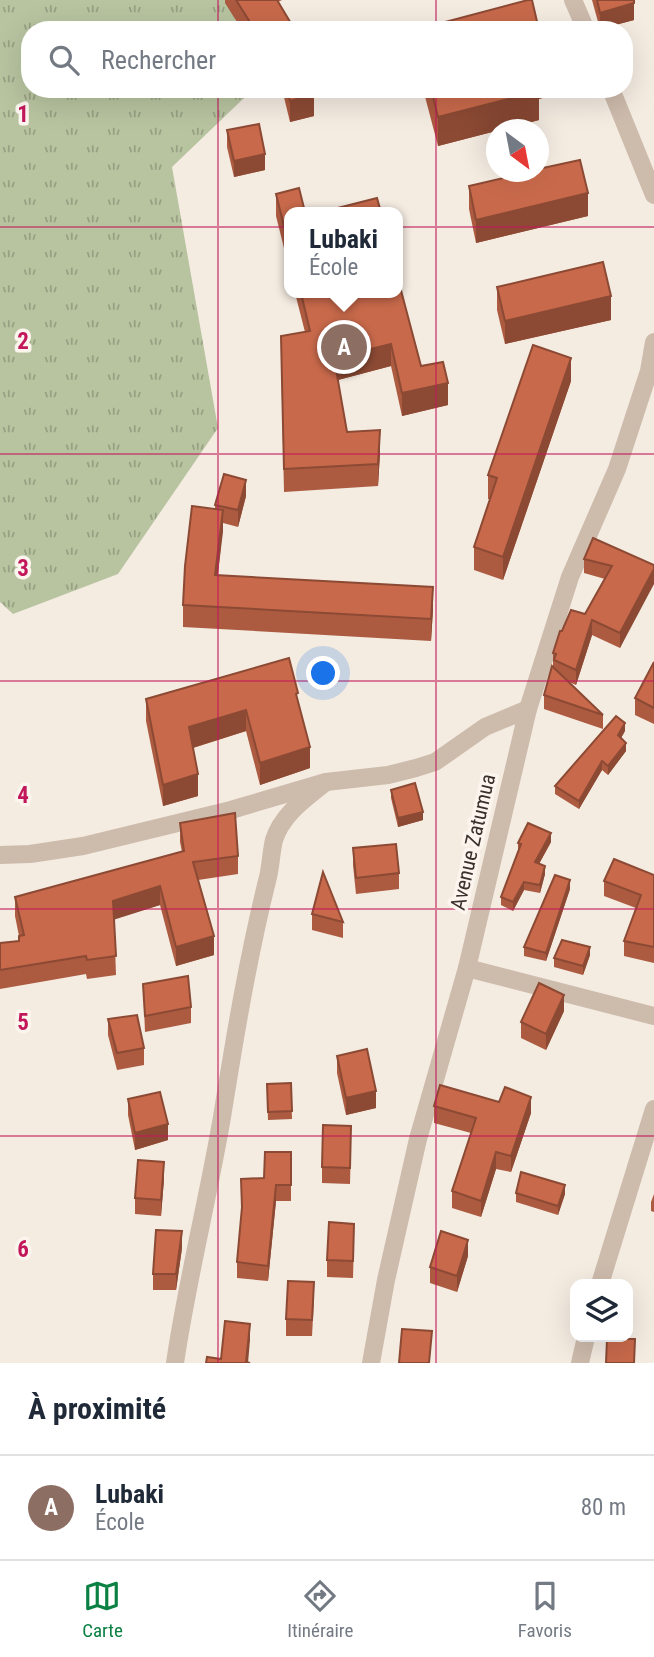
<!DOCTYPE html>
<html lang="fr">
<meta charset="utf-8">
<style>
:root{--surface:#fff;--page:#f6f6f7;--text:#1f2937;--muted:#747a83;--line:#e0e1e3;--accent:#0b8043}
body{margin:0;font-family:"Roboto Condensed",sans-serif;background:var(--page);color:var(--text)}
.controls{position:absolute;right:21px;bottom:21px;display:grid;overflow:hidden;border-radius:14px;box-shadow:0 7px 28px #0002}
.controls button{width:63px;height:63px;display:grid;place-items:center;padding:0;border:0;border-bottom:2px solid var(--line);background:var(--surface);color:var(--text);font:35px sans-serif}
.compass{position:absolute;left:486px;top:119px;width:63px;height:63px;border-radius:50%;background:var(--surface);box-shadow:0 7px 28px #0002;rotate:148deg}
.you{position:absolute;left:324px;top:674px;width:24px;height:24px;margin:-18px;border:5px solid #fff;border-radius:50%;background:#1a73e8;box-shadow:0 0 0 10px #1a73e833}
.badge{display:grid;place-items:center;width:46px;height:46px;border-radius:50%;background:var(--accent);color:#fff;font-size:23px;font-weight:700}
.pin{position:absolute;translate:-50% -50%;border:4px solid #fff;box-shadow:0 2px 7px #0006}
.popup{position:absolute;left:284px;top:207px;width:119px;height:91px;box-sizing:border-box;display:grid;place-content:center;border-radius:14px;background:var(--surface);filter:drop-shadow(0 2px 5px #0005);font-size:23px;white-space:nowrap;color:var(--muted)}
.popup b{font-size:26px;color:var(--text)}
.popup::after{content:'';position:absolute;left:50%;top:100%;margin-left:-14px;border:14px solid transparent;border-top-color:var(--surface)}
.list{margin:0;padding:0;list-style:none}
h2{display:flex;justify-content:space-between;align-items:center;height:91px;margin:0;padding:0 28px;font-size:30px}
h2 small{font-size:23px;font-weight:400;color:var(--muted)}
.list li{display:grid;grid-template-columns:46px 1fr auto;gap:21px;align-items:center;box-sizing:border-box;height:105px;padding:0 28px;border-top:2px solid var(--line)}
.list b{display:block;font-size:26px;white-space:nowrap}
.list p{margin:0;font-size:23px;white-space:nowrap;color:var(--muted)}
.list em{font-size:23px;font-style:normal;color:var(--muted)}
.icon{flex:none;width:38px;height:38px;fill:none;stroke:currentColor;stroke-width:2;stroke-linecap:round;stroke-linejoin:round}
.map{position:relative;flex:none;width:654px;height:1363px;overflow:hidden}
.search{position:absolute;background:var(--surface);box-shadow:0 7px 28px #0002;left:21px;right:21px;top:21px;height:77px;display:flex;align-items:center;gap:18px;box-sizing:border-box;padding:0 24px;border-radius:28px;color:var(--muted);font-size:26px}
.sheet{height:196px;background:var(--surface)}
nav{display:flex;justify-content:space-around;align-items:center;box-sizing:border-box;height:98px;border-top:2px solid var(--line);background:var(--surface);font-size:19px;color:var(--muted)}
nav a{display:grid;justify-items:center;gap:4px}
nav .on{color:var(--accent)}
.map>svg:first-child{display:block}
.grass{fill:url(#grass-tufts)}
.lines{fill:none;stroke-linecap:round;stroke-linejoin:round}
.street{stroke:#cdbbac;stroke-width:18}
.wall{fill:#ac5a40}
.shaded-wall{fill:#8c4a34}
.building{fill:#c8694b;stroke:#8c4a34;stroke-width:2}
.grid{fill:none;stroke:#c2185b;stroke-width:2;stroke-opacity:0.55}
.labels{text-anchor:middle;stroke-width:7;stroke-linejoin:round;paint-order:stroke}
.street-label{font-size:21px;fill:#3b302b;stroke:#fbf5ee}
.grid-label{font-size:23px;text-anchor:middle;font-weight:bold;fill:#c2185b;stroke:#fbf5ee;stroke-width:7;stroke-linejoin:round;paint-order:stroke}
</style>
<div class="map">
<svg width="654" height="1363" viewBox="0 0 654 1363">
<defs>
<pattern id="grass-tufts" width="24" height="20" patternUnits="userSpaceOnUse" patternTransform="scale(1.75)"><rect width="24" height="20" fill="#b8c4a0"/><path d="M3 7l-1-3M5 7V3M7 7l1-3M15 17l-1-3M17 17v-4M19 17l1-3" fill="none" stroke="#97a083"/></pattern>
</defs>
<rect width="100%" height="100%" fill="#f4ebe1"/>
<polygon class="grass" points="0,0 233,0 237,30 30,30 30,89 243,89 244,98 172,167 218,428 118,574 13,614 0,602"/>
<g class="lines">
<g class="street">
<polyline points="573,0 586,30"/>
<polyline points="611,89 654,195"/>
<polyline points="0,855 30,854 83,846 231,810 326,782 388,775 416,768 435,762 485,727 528,709"/>
<polyline points="467,968 654,1016"/>
<polyline points="600,1284 654,1109"/>
<path d="M175,1363C187,1281 208,1199 222,1117C235,1036 248,957 268,877C271,865 271,852 274,840C282,814 306,798 326,782"/>
<polyline points="371,1363 386,1280 418,1139 467,968 528,709 570,577 617,469 649,371 654,342"/>
<polyline points="580,1363 586,1337"/>
</g>
</g>
<g class="wall">
<polygon points="225,0 282,0 278,2 295,30 242,30 225,3"/>
<polygon points="592,0 634,0 634,20 600,29"/>
<polygon points="282,89 313,89 314,116 290,122"/>
<polygon points="423,89 549,89 549,96 539,99 539,120 501,130 496,130 496,131 438,146"/>
<polygon points="227,130 265,170 234,177 227,147"/>
<polygon points="469,186 588,216 476,243 469,209"/>
<polygon points="276,194 290,212 290,272 276,216"/>
<polygon points="497,287 611,320 505,344 497,310"/>
<polygon points="295,293 398,293 421,366 448,405 402,416 391,366 338,380 347,432 380,453 378,486 284,492 281,358 305,332"/>
<polygon points="571,381 503,580 474,570 474,547 490,499 488,499 488,475"/>
<polygon points="246,496 238,527 223,523 218,575 433,609 431,641 183,627 183,605 215,509 215,505"/>
<polygon points="584,559 654,565 620,648 592,635 576,685 569,682 603,715 603,729 544,709 544,695 553,666 553,653 562,631 585,614 605,579 584,573"/>
<polygon points="654,662 654,724 635,715 635,698"/>
<polygon points="146,699 298,704 310,768 260,785 246,731 193,748 198,796 163,806 146,721"/>
<polygon points="625,731 621,738 626,751 608,775 602,770 579,809 555,794 555,786"/>
<polygon points="391,790 423,820 398,827 391,798"/>
<polygon points="180,823 238,856 238,874 198,880 214,955 176,966 160,905 114,919 116,975 87,979 86,974 0,989 0,943 19,941 19,936 15,916 15,897 182,852 180,842"/>
<polygon points="551,842 539,864 545,874 540,893 524,890 513,911 501,905 501,897 518,851 518,843"/>
<polygon points="353,848 399,873 399,889 356,894 353,865"/>
<polygon points="654,875 654,963 624,956 624,941 636,908 604,896 604,881"/>
<polygon points="570,889 546,961 524,956 524,947"/>
<polygon points="312,914 343,922 343,938 312,930"/>
<polygon points="590,955 583,975 554,967 554,958"/>
<polygon points="143,984 191,1007 191,1023 145,1032"/>
<polygon points="564,1011 546,1050 521,1038 521,1022"/>
<polygon points="108,1019 144,1048 144,1065 117,1070 108,1035"/>
<polygon points="337,1056 376,1108 346,1115 337,1073"/>
<polygon points="291,1083 292,1119 268,1120 267,1084"/>
<polygon points="128,1099 168,1140 135,1150 128,1115"/>
<polygon points="434,1106 531,1113 511,1172 496,1169 481,1217 452,1208 452,1191 471,1133 434,1123"/>
<polygon points="351,1142 350,1184 322,1183 322,1167"/>
<polygon points="291,1152 291,1201 276,1201 268,1281 237,1278 237,1262 264,1178"/>
<polygon points="164,1179 161,1216 135,1214 135,1198"/>
<polygon points="516,1193 565,1194 558,1215 516,1202"/>
<polygon points="654,1194 654,1212 651,1211 651,1202"/>
<polygon points="354,1240 353,1278 327,1277 327,1260"/>
<polygon points="182,1248 176,1290 153,1290 153,1274"/>
<polygon points="468,1256 457,1292 430,1283 430,1267"/>
<polygon points="314,1299 312,1336 286,1336 286,1319"/>
</g>
<g class="shaded-wall">
<polygon points="634,3 634,20 600,29 600,13"/>
<polygon points="534,89 549,89 549,96 539,99 539,120 501,130 496,130 496,131 438,146 438,117"/>
<polygon points="314,94 314,116 290,122 290,101"/>
<polygon points="265,154 265,170 234,177 234,161"/>
<polygon points="588,193 588,216 476,243 476,220"/>
<polygon points="611,296 611,320 505,344 505,321"/>
<polygon points="391,344 391,366 334,381 334,358"/>
<polygon points="571,358 571,381 503,580 503,557"/>
<polygon points="448,383 448,405 402,416 402,393"/>
<polygon points="380,430 380,453 378,486 378,464"/>
<polygon points="246,480 246,496 238,527 238,510"/>
<polygon points="223,510 223,532 215,597 215,575"/>
<polygon points="654,569 654,584 620,648 620,633"/>
<polygon points="433,587 433,609 431,641 431,619"/>
<polygon points="592,620 592,635 576,685 576,670"/>
<polygon points="246,710 246,731 189,749 189,727"/>
<polygon points="625,723 625,731 618,743 618,735"/>
<polygon points="626,743 626,751 608,775 608,766"/>
<polygon points="310,747 310,768 260,785 260,763"/>
<polygon points="602,761 602,770 579,809 579,801"/>
<polygon points="198,774 198,796 163,806 163,785"/>
<polygon points="423,812 423,820 398,827 398,818"/>
<polygon points="551,833 551,842 535,871 535,862"/>
<polygon points="545,866 545,874 540,893 540,885"/>
<polygon points="570,880 570,889 546,961 546,953"/>
<polygon points="524,882 524,890 513,911 513,902"/>
<polygon points="160,886 160,905 113,920 113,901"/>
<polygon points="214,936 214,955 176,966 176,947"/>
<polygon points="590,947 590,955 583,975 583,966"/>
<polygon points="564,995 564,1011 546,1050 546,1034"/>
<polygon points="376,1091 376,1108 346,1115 346,1098"/>
<polygon points="531,1097 531,1113 511,1172 511,1156"/>
<polygon points="168,1124 168,1140 135,1150 135,1133"/>
<polygon points="496,1152 496,1169 481,1217 481,1201"/>
<polygon points="164,1162 164,1179 161,1216 161,1200"/>
<polygon points="276,1185 276,1201 268,1281 268,1266"/>
<polygon points="565,1185 565,1194 558,1215 558,1206"/>
<polygon points="182,1231 182,1248 176,1290 176,1274"/>
<polygon points="468,1240 468,1256 457,1292 457,1276"/>
<polygon points="250,1324 250,1340 248,1363 246,1363"/>
</g>
<g class="building">
<polygon points="236,0 277,0 295,30 255,30"/>
<polygon points="528,0 532,0 539,30 415,30"/>
<polygon points="597,0 634,0 634,3 600,13"/>
<polygon points="287,89 313,89 314,94 290,101"/>
<polygon points="431,89 538,89 539,91 438,117"/>
<polygon points="259,124 265,154 234,161 227,130"/>
<polygon points="580,160 588,193 476,220 469,186 529,172 538,172 538,169"/>
<polygon points="299,188 305,212 290,212 290,250 276,194"/>
<polygon points="377,198 381,212 322,212"/>
<polygon points="603,262 611,296 505,321 497,287"/>
<polygon points="398,279 421,366 443,362 448,383 402,393 391,344 334,358 347,432 380,430 378,464 284,469 281,336 310,331 301,293 398,293"/>
<polygon points="533,345 571,358 503,557 474,547 497,478 488,475"/>
<polygon points="224,474 246,480 238,510 215,505"/>
<polygon points="192,506 223,510 215,575 433,587 431,619 183,605 185,566"/>
<polygon points="593,538 654,565 654,569 620,633 592,620 576,670 554,660 556,654 553,653 560,631 562,631 571,610 585,614 612,566 584,559"/>
<polygon points="289,658 298,693 296,694 310,747 260,763 246,710 189,727 198,774 163,785 146,699"/>
<polygon points="654,662 654,708 635,698"/>
<polygon points="552,666 603,715 544,695"/>
<polygon points="616,716 625,723 618,735 626,743 608,766 602,761 579,801 555,786"/>
<polygon points="415,783 423,812 398,818 391,790"/>
<polygon points="235,813 238,856 193,862 214,936 176,947 160,886 113,901 116,956 87,960 86,956 0,970 0,943 19,941 19,936 24,935 15,897 184,851 180,823"/>
<polygon points="528,823 551,833 535,862 545,866 540,885 524,882 513,902 501,897 521,844 518,843"/>
<polygon points="396,844 399,873 356,878 353,848"/>
<polygon points="614,859 654,875 654,947 624,941 641,895 604,881"/>
<polygon points="323,872 343,922 312,914"/>
<polygon points="555,875 570,880 546,953 524,947"/>
<polygon points="562,940 590,947 583,966 554,958"/>
<polygon points="188,976 191,1007 145,1016 143,984"/>
<polygon points="539,983 564,995 546,1034 521,1022"/>
<polygon points="137,1015 144,1048 117,1053 108,1019"/>
<polygon points="367,1049 376,1091 346,1098 337,1056"/>
<polygon points="291,1083 292,1111 268,1112 267,1084"/>
<polygon points="440,1085 499,1102 505,1087 531,1097 511,1156 496,1152 481,1201 452,1191 476,1118 434,1106"/>
<polygon points="160,1092 168,1124 135,1133 128,1099"/>
<polygon points="323,1125 351,1126 350,1168 322,1167"/>
<polygon points="265,1152 291,1152 291,1185 276,1185 268,1266 237,1262 242,1207 241,1179 264,1178"/>
<polygon points="138,1160 164,1162 161,1200 135,1198"/>
<polygon points="521,1172 565,1185 558,1206 516,1193"/>
<polygon points="329,1222 354,1224 353,1261 327,1260"/>
<polygon points="156,1230 182,1231 176,1274 153,1274"/>
<polygon points="441,1231 468,1240 457,1276 430,1267"/>
<polygon points="288,1281 314,1282 312,1320 286,1319"/>
<polygon points="225,1321 250,1324 246,1362 250,1363 206,1363 207,1357 221,1359"/>
<polygon points="402,1329 432,1331 429,1363 399,1363"/>
<polygon points="607,1339 635,1339 634,1363 606,1363"/>
</g>
<path class="grid" d="M218,0V30M436,0V30M218,89V1363M436,89V1363M0,227H654M0,454H654M0,681H654M0,909H654M0,1136H654"/>
<g class="labels">
<g class="street-label">
<text transform="translate(473 842) rotate(-77)" y="7">Avenue Zatumua</text>
</g>
</g>
<g class="grid-label">
<text x="23" y="122">1</text>
<text x="23" y="349">2</text>
<text x="23" y="576">3</text>
<text x="23" y="803">4</text>
<text x="23" y="1030">5</text>
<text x="23" y="1257">6</text>
</g>
</svg>
<div class="controls">
<button><svg class="icon" aria-label="layers" viewBox="0 0 24 24"><path d="M12 4l9 5-9 5-9-5zM3 14l9 5 9-5"/></svg></button>
</div>
<svg class="compass" viewBox="-18 -18 36 36"><path d="M0-13l5 13h-10z" fill="#e53935"/><path d="M0 13l5-13h-10z" fill="#747a83"/></svg>
<div class="you"></div>
<div class="pin badge" style="left:344px;top:347px;background:#8d6e63">A</div>
<div class="popup"><b>Lubaki</b>École</div>
<div class="search"><svg class="icon" aria-label="search" viewBox="0 0 24 24"><circle cx="10" cy="10" r="6"/><path d="M15 15l6 6"/></svg>Rechercher</div>
</div>
<section class="sheet">
<h2>À proximité<small></small></h2>
<ul class="list">
<li><span class="badge" style="background:#8d6e63">A</span><div><b>Lubaki</b><p>École</p></div><em>80 m</em></li>
</ul>
</section>
<nav>
<a class="on"><svg class="icon" aria-label="map" viewBox="0 0 24 24"><path d="M3 6l6-2 6 2 6-2v14l-6 2-6-2-6 2zM9 4v14M15 6v14"/></svg>Carte</a>
<a><svg class="icon" aria-label="directions" viewBox="0 0 24 24"><path d="M12 3l9 9-9 9-9-9zM9 14v-3h6M13 9l2 2-2 2"/></svg>Itinéraire</a>
<a><svg class="icon" aria-label="saved" viewBox="0 0 24 24"><path d="M7 4h10v16l-5-4-5 4z"/></svg>Favoris</a>
</nav>
